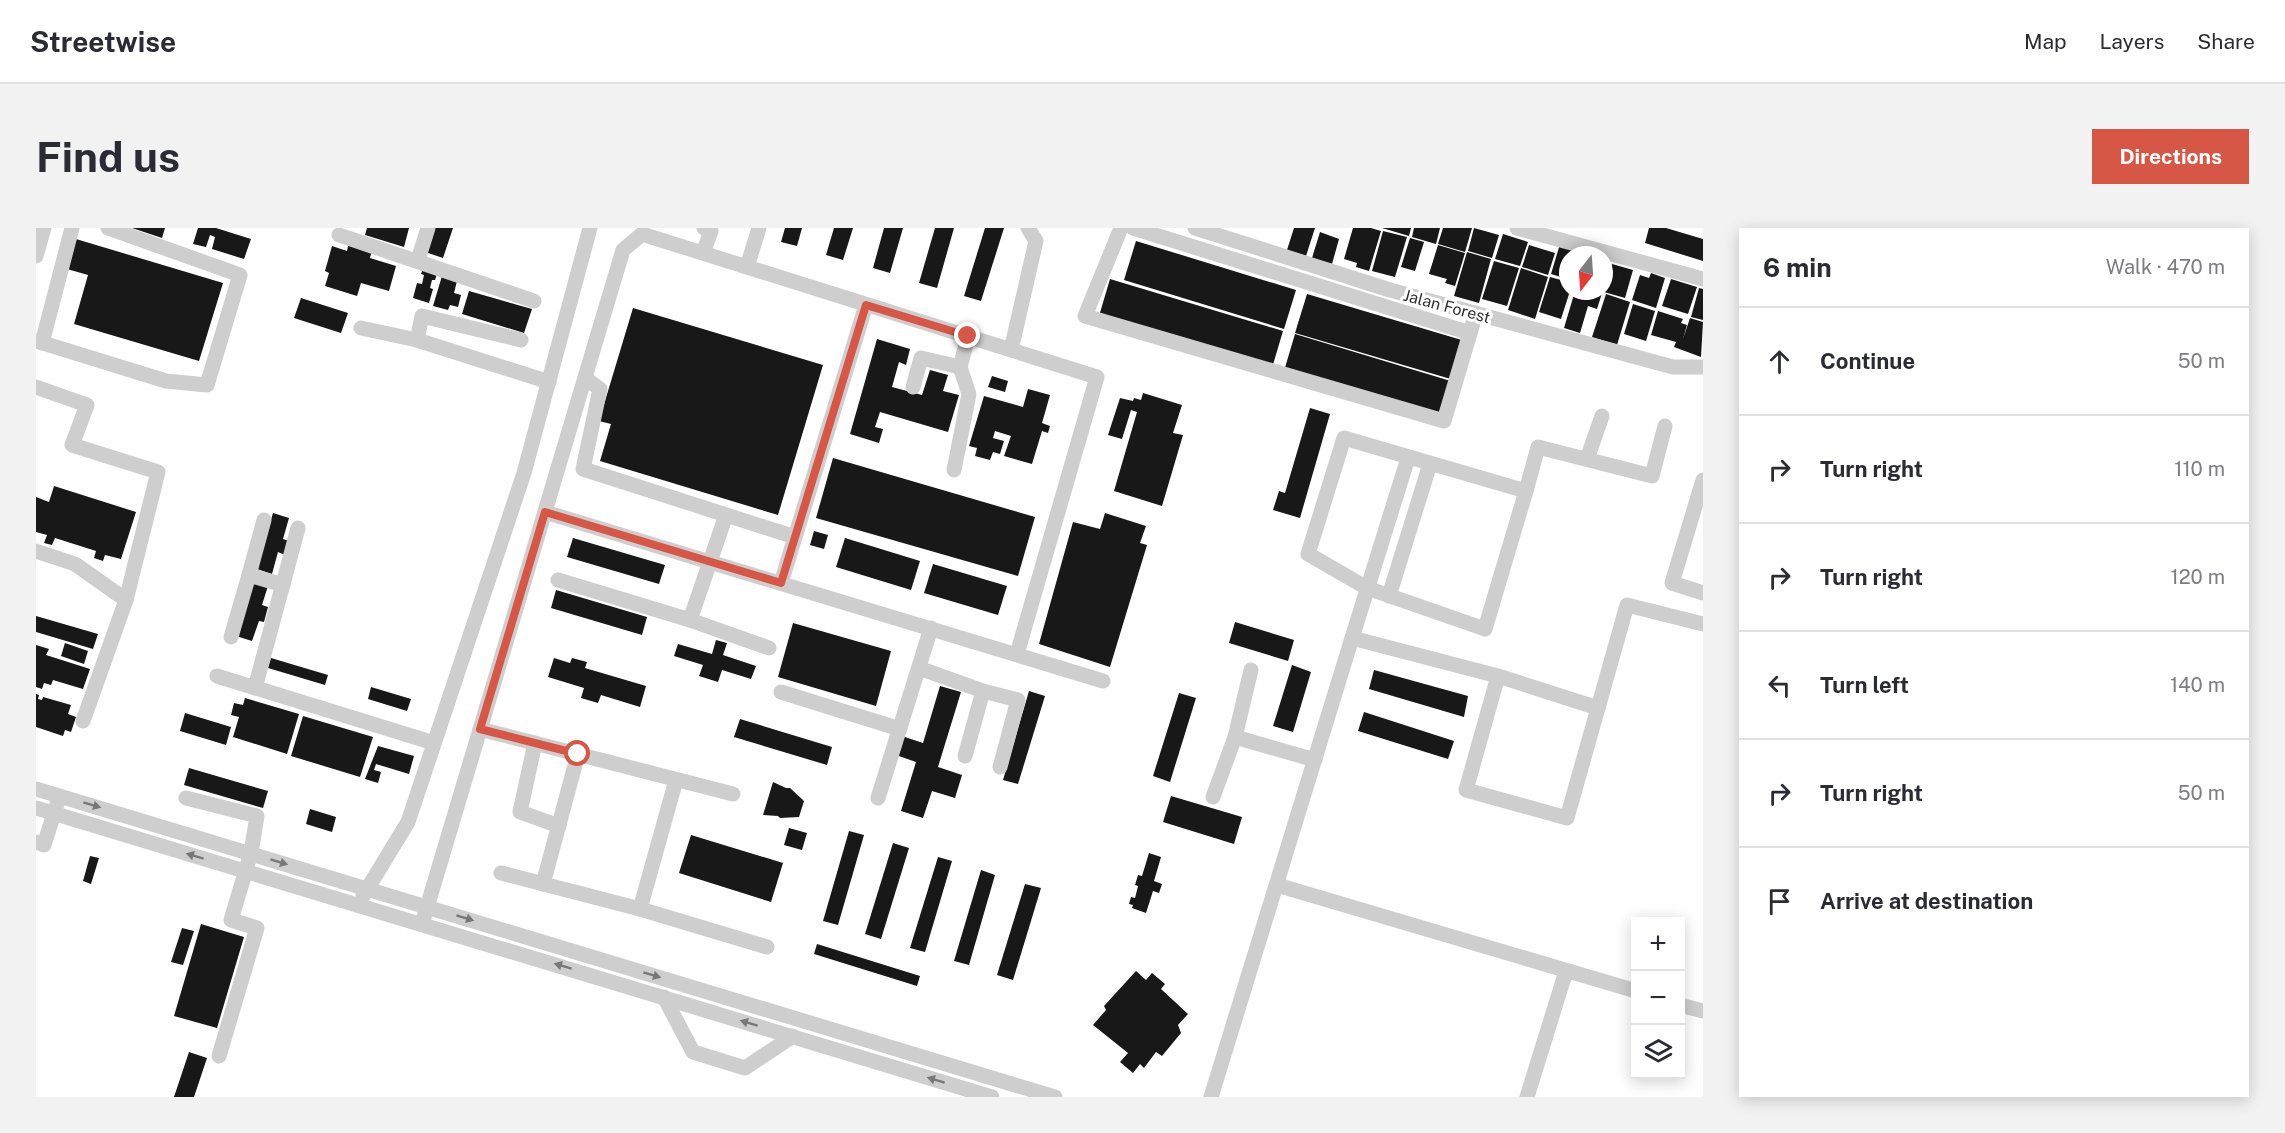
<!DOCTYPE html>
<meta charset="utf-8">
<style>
:root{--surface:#fff;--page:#f2f2f3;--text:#2b2b33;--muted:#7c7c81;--line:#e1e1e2;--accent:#d65745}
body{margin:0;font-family:"Public Sans",sans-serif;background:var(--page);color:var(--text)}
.controls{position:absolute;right:18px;bottom:18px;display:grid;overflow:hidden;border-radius:0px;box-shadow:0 3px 15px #0003}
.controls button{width:54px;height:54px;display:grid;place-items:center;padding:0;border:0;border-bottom:2px solid var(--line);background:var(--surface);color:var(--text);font:30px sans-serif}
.compass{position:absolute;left:1523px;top:18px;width:54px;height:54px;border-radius:50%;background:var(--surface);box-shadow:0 3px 15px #0003;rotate:197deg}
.stop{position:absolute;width:18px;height:18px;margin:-14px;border:4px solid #d65745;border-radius:50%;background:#fff}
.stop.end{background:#d65745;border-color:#fff;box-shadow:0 2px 6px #0008}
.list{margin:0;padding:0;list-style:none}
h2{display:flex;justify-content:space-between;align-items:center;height:78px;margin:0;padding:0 24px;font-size:26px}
h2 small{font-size:20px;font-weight:400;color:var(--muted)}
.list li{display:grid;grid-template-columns:39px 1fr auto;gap:18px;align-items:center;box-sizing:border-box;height:108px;padding:0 24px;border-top:2px solid var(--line)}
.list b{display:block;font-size:22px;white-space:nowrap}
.list em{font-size:20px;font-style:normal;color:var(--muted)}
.icon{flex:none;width:33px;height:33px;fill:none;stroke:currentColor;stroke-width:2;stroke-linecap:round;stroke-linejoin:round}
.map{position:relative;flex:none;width:1667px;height:869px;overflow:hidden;border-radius:0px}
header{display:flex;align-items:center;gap:36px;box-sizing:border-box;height:84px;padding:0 30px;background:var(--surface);border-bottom:2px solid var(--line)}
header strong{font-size:28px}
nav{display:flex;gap:33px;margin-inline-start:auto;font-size:21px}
.intro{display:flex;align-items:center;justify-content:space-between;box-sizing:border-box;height:144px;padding:0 36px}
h1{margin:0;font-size:42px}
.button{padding:15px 27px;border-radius:0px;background:var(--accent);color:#fff;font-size:21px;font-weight:700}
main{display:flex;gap:36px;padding:0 36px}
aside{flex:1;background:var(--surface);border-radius:0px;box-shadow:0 3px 15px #0003}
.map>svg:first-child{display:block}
.building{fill:#181818}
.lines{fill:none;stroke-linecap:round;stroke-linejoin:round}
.minor{stroke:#cecece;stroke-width:15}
.oneway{fill:#787878}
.route{stroke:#d65745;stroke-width:8}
.labels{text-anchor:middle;stroke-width:6;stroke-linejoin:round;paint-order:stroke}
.street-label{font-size:16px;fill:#313131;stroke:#fff}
</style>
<header>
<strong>Streetwise</strong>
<nav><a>Map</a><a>Layers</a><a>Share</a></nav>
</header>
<div class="intro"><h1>Find us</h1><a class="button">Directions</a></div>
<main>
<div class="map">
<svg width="1667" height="869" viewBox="0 0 1667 869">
<rect width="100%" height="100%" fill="#fff"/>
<g class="building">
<polygon points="96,0 129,0 126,10"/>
<polygon points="162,0 180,0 215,11 208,31 176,21 179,9 174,7 170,19 157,16"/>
<polygon points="331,0 373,0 368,19 329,7"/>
<polygon points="397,0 417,0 407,30 389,24"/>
<polygon points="749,0 766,0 761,18 745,14"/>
<polygon points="798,0 817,0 807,32 790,27"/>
<polygon points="848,0 867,0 854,45 837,40"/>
<polygon points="899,0 918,0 901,60 883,55"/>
<polygon points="949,0 968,0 945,73 928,68"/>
<polygon points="1258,0 1279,0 1270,28 1251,22"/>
<polygon points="1317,0 1335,0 1345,3 1333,43 1320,39 1321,35 1308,31"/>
<polygon points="1346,0 1375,0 1373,8"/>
<polygon points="1378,0 1404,0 1400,16 1376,9"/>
<polygon points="1407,0 1436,0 1429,24 1402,16"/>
<polygon points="1438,0 1463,7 1456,30 1432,23"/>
<polygon points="1613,0 1630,0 1667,11 1667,33 1609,15"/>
<polygon points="1347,3 1371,9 1359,49 1336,43"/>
<polygon points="1284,4 1303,11 1296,36 1276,30"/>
<polygon points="1467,6 1492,14 1484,38 1459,31"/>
<polygon points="1374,10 1388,14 1379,43 1365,39"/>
<polygon points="40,11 187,55 163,133 38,96 52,47 31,41"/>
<polygon points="1100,13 1260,62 1248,101 1088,52"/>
<polygon points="313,14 336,22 334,30 360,38 353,63 325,55 321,68 289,58 293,45 289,43 296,18 311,23"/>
<polygon points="1524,16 1551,25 1550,27 1532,27 1532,51 1515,46"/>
<polygon points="1402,17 1429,25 1419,58 1409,55 1411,51 1393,46"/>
<polygon points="1493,17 1519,25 1512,47 1486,39"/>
<polygon points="1431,24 1455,31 1443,75 1418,68"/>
<polygon points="1458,33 1483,40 1471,78 1446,71"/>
<polygon points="1576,36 1597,42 1589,70 1568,64"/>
<polygon points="1485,40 1512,49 1499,91 1472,82"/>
<polygon points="387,41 401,46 399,52 396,52 394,60 397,61 393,75 377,70 381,55 386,56 388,47 385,46"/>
<polygon points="1615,45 1629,50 1620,80 1596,72 1604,47 1613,50"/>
<polygon points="406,48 421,53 418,65 425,67 422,79 414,77 412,82 397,78"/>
<polygon points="1514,49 1532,54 1532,63 1538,63 1537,67 1533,66 1525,91 1503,84"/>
<polygon points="1074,51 1247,103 1236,140 1063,88"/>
<polygon points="1635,51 1661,59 1652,86 1626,78"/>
<polygon points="1663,60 1667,61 1667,92 1655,89"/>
<polygon points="433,63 496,81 488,105 426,86"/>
<polygon points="1539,63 1566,65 1561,81 1552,78 1544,105 1528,100"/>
<polygon points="1271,66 1429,113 1418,152 1259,105"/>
<polygon points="1570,66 1594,74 1581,117 1556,109"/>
<polygon points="265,70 312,85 305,105 258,90"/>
<polygon points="1597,76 1619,83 1610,113 1588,106"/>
<polygon points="597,80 787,137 742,287 564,233 575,196 563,193"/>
<polygon points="1622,83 1647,91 1645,95 1651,97 1647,111 1654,90 1667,94 1665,129 1638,119 1640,114 1615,107"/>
<polygon points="1259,106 1418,154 1407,190 1248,143"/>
<polygon points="841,111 874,121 870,137 863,134 856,159 886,167 894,142 912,147 907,163 923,167 912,204 844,184 839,199 847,201 843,215 814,206"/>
<polygon points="956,148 972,153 969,164 952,159"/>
<polygon points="992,161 1014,167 1006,195 1014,198 1012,205 1006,203 996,236 968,228 975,208 959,203 957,210 968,213 964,226 957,224 954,232 939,228 941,220 933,218 948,168 987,179"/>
<polygon points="1107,165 1146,177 1137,205 1147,207 1126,278 1078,263 1101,184 1095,182 1086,211 1072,207 1084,170 1097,173 1098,170 1105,172"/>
<polygon points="1274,180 1294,186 1264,290 1237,282 1243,263 1249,265"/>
<polygon points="797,230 999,289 982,348 780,290"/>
<polygon points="18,258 100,284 85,331 69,327 67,333 58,330 60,323 19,310 16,317 8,315 11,307 0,304 0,269 13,274"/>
<polygon points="237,285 253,290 247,311 253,313 249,327 242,324 236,346 221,341"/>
<polygon points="1069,285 1110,298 1104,315 1111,317 1074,439 1003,416 1037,294 1064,301"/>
<polygon points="778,303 792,307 788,321 774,317"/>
<polygon points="537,310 629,337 623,356 531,329"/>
<polygon points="809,310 884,333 875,362 800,339"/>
<polygon points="897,336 971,358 962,387 888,365"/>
<polygon points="217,354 232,358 226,377 232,379 228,394 223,393 216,413 200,408"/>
<polygon points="520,362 611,389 606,407 515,380"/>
<polygon points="0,388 62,406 57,421 0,404"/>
<polygon points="1199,394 1258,412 1252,433 1193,415"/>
<polygon points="757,395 855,423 840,478 742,449"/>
<polygon points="680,412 691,415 687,427 720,438 715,451 686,442 682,454 663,448 667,437 638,428 642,416 676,426"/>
<polygon points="29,415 52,423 48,436 25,428"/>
<polygon points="0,417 13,421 10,427 54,441 47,461 17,452 15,457 8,455 6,461 0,459"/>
<polygon points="235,430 292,447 289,457 232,440"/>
<polygon points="518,430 534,435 536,430 551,434 549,440 610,458 604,479 565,467 562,475 545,470 548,460 512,449"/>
<polygon points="1256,437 1275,444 1257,504 1237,498"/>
<polygon points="1338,442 1432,468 1428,489 1333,461"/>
<polygon points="904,458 925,464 902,539 926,547 919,570 896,563 887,590 865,583 880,534 860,527 866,508 887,515"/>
<polygon points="335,459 375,471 371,483 332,471"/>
<polygon points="993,463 1009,468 982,556 967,552"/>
<polygon points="1143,465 1160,470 1134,554 1117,548"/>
<polygon points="0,466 3,467 2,471 6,472 7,469 35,477 32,486 40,489 35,504 29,502 27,508 0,499"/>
<polygon points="209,470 263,486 251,526 197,509 203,489 195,487 198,475 207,477"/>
<polygon points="1328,484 1418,513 1412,531 1322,503"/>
<polygon points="149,485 195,499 190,517 144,503"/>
<polygon points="267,488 337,509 324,549 255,528"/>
<polygon points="704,491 796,519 791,537 698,509"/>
<polygon points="342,518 378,528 373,546 340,536 338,542 345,544 342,555 329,551"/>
<polygon points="153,540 232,563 227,580 148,557"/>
<polygon points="737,554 750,560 754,560 768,573 763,589 744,590 742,588 727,587"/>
<polygon points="1135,568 1206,589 1198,616 1127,594"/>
<polygon points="274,581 300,589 296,604 270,596"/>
<polygon points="753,600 771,605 766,622 748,617"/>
<polygon points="813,603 828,607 802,697 787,693"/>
<polygon points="655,607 747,635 735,674 643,645"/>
<polygon points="857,615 873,620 845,711 829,706"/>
<polygon points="1113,625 1125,629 1118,653 1126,656 1123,665 1117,663 1110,685 1096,680 1097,677 1093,676 1095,669 1099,670 1102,658 1099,657 1102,647 1106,648"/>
<polygon points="54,628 63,630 55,656 47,653"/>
<polygon points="902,629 916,633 889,724 874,720"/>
<polygon points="945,642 959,647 933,737 918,733"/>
<polygon points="989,656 1005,660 977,752 961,747"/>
<polygon points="165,696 208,709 181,800 138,788"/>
<polygon points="146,700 158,703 147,737 135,734"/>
<polygon points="781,716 884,748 881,758 778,726"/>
<polygon points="1100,743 1110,752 1116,745 1129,756 1125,761 1152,786 1142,797 1145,805 1126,828 1120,824 1108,840 1104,836 1097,845 1084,834 1092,825 1057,797 1070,782 1068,778"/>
<polygon points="153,824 171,830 158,869 138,869"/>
</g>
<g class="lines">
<g class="minor">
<polyline points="1085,0 1049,88 1408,193 1440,85"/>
<polyline points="1097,0 1434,105"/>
<polyline points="1159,0 1354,62 1637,139 1667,139"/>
<polyline points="1481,0 1667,51"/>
<polyline points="303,7 498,73"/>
<polyline points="667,25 675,3 668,0"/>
<polyline points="0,28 8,0"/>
<polyline points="382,32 392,0"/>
<polyline points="711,39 723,0"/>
<polyline points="325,100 381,112 513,154"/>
<polyline points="381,112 386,88 485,112"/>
<polyline points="0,113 130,153 171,157 204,47 72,0"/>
<polyline points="6,115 36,0"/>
<polyline points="975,122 1000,13 992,0"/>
<polyline points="549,150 564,161 547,241 759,309"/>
<polyline points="0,159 51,177 36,217 122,244 90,372"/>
<polyline points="877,159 885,130 924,139"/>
<polygon points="1308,210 1490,263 1449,401 1331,360 1272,326"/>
<polyline points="1551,231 1566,188"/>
<polyline points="918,242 933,166 924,139 932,109"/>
<polyline points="1667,252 1636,355 1667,365"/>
<polyline points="1490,263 1502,219 1616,248 1629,198"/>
<polyline points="509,284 1067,453"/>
<polyline points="690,287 654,392 733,420"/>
<polyline points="0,323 39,336 90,372 47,493"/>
<polyline points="213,347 228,292"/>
<polyline points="522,352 654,392"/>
<polyline points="745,355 830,77"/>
<polyline points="1353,368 1394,236"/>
<polyline points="195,409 213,347 247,357"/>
<polyline points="1316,410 1372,230"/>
<polyline points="883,440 947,463 929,528"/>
<polyline points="181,448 398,515"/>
<polyline points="1462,448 1430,562 1531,590 1591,377 1667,396"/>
<polyline points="219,460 262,300"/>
<polyline points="947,463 982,472 964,539"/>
<polyline points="745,464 864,501"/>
<polyline points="444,501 697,566"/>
<polyline points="1199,509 1215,442"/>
<polyline points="499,515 484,584 523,598"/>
<polyline points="640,552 604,681 731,719"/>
<polyline points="0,561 1019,869"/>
<polyline points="1177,569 1199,509 1279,532"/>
<polyline points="150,570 221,588 215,625 195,692 221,700 183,828"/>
<polyline points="842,570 895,400"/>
<polyline points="0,580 956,869"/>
<polyline points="0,614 8,617 21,576"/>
<polyline points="465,645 604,681"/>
<polyline points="507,656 542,526"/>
<polyline points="1241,657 1600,763"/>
<polyline points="327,668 372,594 488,245 554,0"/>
<polyline points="386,696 587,22 606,6 1061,149 981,426"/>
<polyline points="628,769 657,824 709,840 757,808"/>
<polyline points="1644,777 1667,783"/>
<polyline points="1175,869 1316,410 1462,448 1562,480"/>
<polyline points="1491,869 1530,743"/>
</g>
</g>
<defs><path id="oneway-solid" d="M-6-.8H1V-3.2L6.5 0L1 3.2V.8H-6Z" transform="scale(1.5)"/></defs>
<g class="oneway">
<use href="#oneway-solid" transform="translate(56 577) rotate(17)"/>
<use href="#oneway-solid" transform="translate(159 628) rotate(-163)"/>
<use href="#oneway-solid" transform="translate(243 634) rotate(17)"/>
<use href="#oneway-solid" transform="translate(429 690) rotate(17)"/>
<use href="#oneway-solid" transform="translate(527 738) rotate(-163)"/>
<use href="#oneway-solid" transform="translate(616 747) rotate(17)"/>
<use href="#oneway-solid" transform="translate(713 795) rotate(-163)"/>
<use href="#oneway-solid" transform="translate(900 852) rotate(-163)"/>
</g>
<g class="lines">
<polyline class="route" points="542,526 444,501 509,284 745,355 830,77 932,108"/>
</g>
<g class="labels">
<g class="street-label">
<text transform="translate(1411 78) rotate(15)" y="6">Jalan Forest</text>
</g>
</g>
</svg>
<div class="controls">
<button>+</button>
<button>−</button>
<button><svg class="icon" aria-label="layers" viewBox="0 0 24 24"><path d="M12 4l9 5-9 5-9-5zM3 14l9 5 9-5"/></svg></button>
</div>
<svg class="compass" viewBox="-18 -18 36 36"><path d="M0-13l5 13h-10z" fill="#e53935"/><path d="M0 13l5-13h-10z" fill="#7c7c81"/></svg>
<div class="stop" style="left:542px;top:526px"></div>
<div class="stop end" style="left:932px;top:108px"></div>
</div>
<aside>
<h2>6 min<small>Walk · 470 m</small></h2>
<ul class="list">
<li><svg class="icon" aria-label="ahead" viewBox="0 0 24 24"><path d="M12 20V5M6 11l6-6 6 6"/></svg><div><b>Continue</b></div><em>50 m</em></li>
<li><svg class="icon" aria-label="right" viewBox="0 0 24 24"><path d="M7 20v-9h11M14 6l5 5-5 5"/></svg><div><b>Turn right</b></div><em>110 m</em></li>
<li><svg class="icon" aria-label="right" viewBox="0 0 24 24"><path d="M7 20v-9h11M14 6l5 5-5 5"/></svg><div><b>Turn right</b></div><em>120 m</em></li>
<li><svg class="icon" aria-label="left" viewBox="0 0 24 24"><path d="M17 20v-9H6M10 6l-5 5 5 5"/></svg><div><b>Turn left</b></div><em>140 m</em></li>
<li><svg class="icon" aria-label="right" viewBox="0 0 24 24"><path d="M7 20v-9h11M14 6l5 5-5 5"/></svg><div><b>Turn right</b></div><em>50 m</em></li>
<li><svg class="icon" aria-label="arrive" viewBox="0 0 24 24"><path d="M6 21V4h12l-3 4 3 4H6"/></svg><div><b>Arrive at destination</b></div></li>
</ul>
</aside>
</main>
